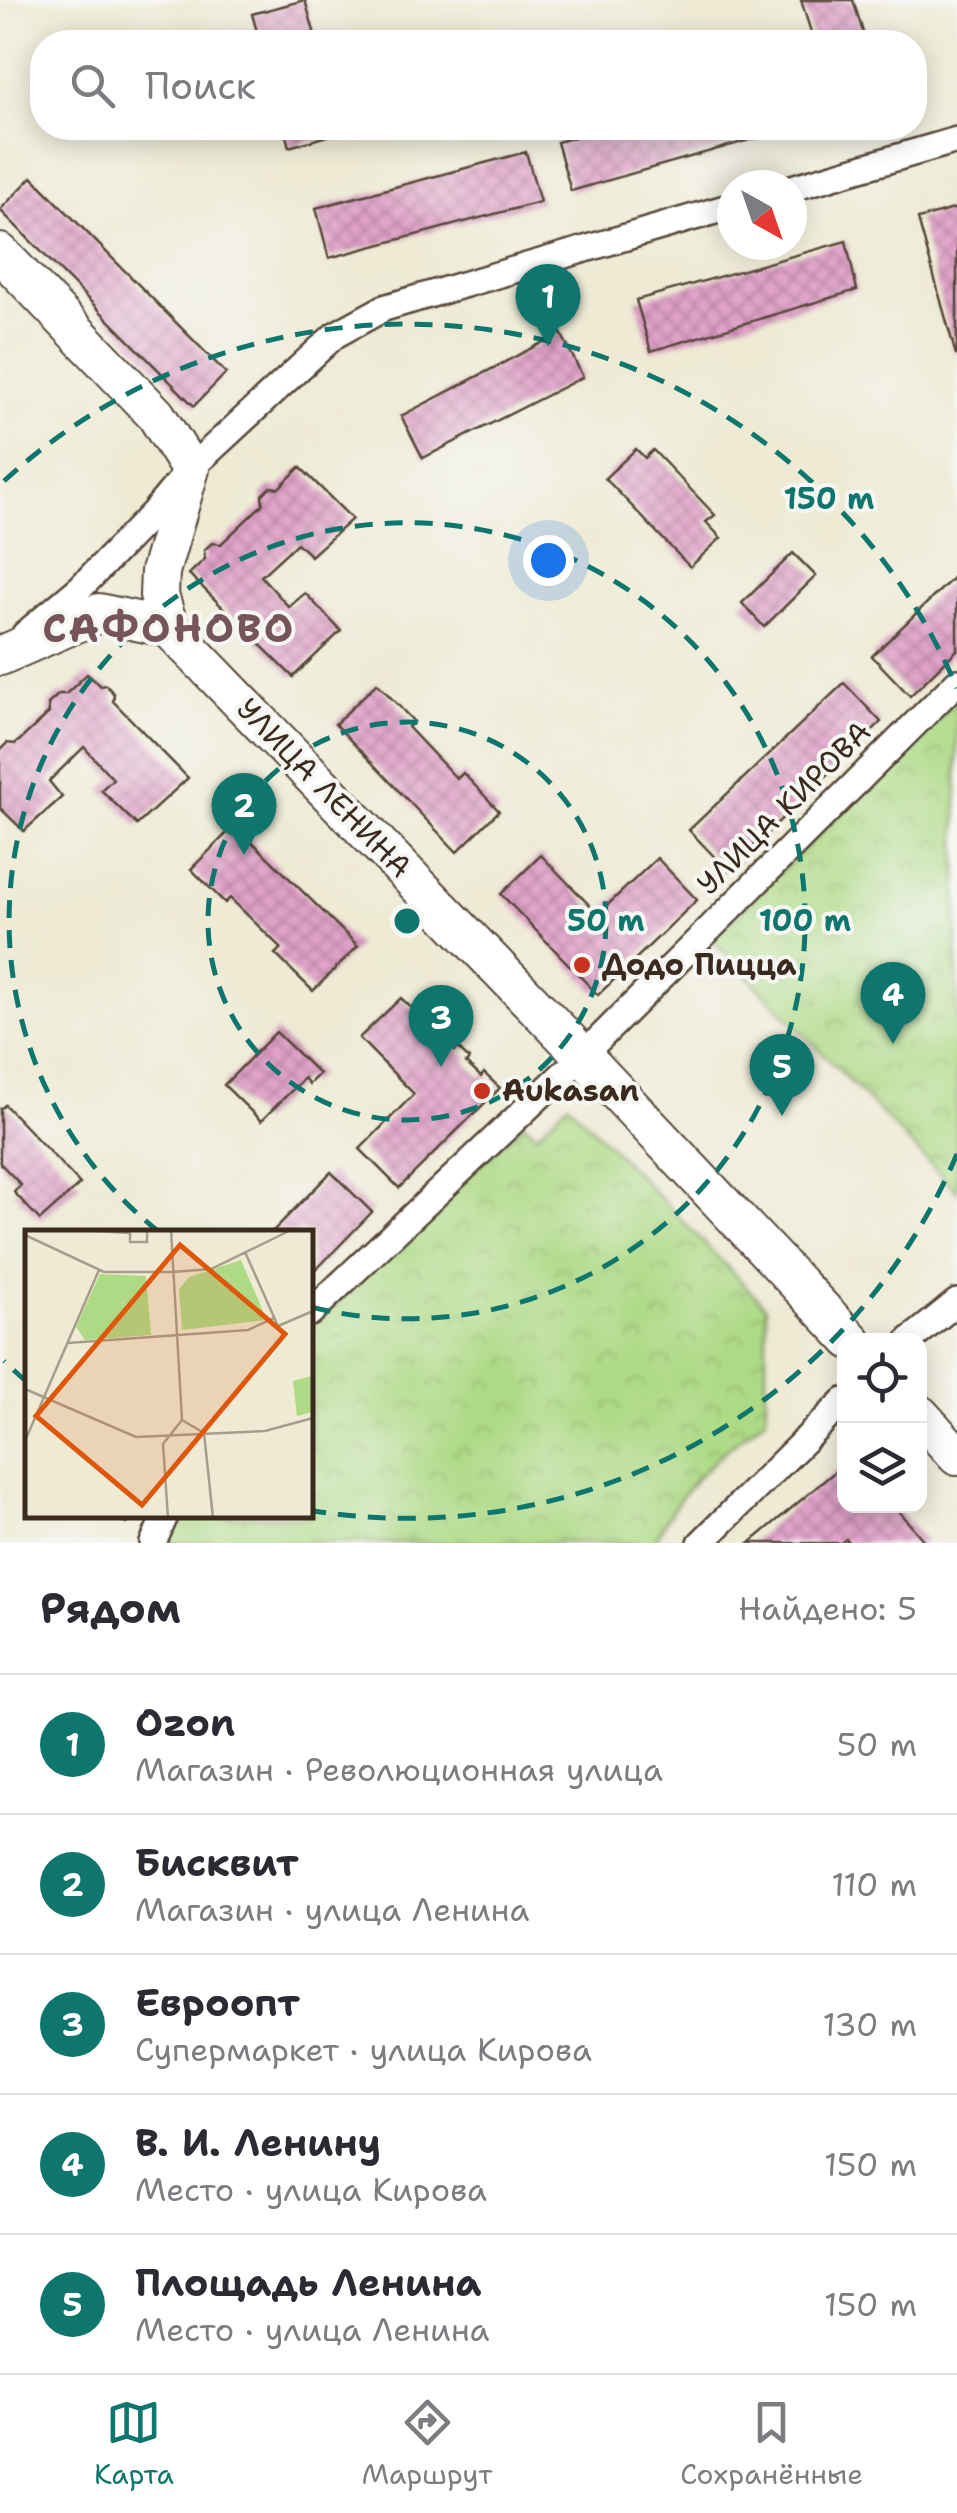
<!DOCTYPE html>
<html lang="ru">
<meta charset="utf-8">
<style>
:root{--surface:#fff;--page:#f7f7f7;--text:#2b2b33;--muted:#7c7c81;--line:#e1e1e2;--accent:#0f766e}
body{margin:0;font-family:"Shantell Sans",sans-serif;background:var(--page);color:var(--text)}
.controls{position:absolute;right:30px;bottom:30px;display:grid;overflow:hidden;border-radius:20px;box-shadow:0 5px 25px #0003}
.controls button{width:90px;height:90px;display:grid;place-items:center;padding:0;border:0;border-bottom:2px solid var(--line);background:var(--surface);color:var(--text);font:50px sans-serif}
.compass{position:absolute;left:717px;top:170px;width:90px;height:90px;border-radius:50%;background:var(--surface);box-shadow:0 5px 25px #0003;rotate:140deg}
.you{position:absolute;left:548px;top:560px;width:35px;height:35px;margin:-25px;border:8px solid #fff;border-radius:50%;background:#1a73e8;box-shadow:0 0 0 15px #1a73e833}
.badge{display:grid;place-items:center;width:65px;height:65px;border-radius:50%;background:var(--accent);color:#fff;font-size:32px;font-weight:700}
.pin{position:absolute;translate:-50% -82px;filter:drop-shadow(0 2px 5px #0008)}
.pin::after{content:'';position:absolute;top:52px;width:35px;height:30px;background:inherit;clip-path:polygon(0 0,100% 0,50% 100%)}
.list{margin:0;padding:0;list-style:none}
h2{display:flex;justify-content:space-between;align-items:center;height:130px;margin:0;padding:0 40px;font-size:42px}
h2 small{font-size:32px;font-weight:400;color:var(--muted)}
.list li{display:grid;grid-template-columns:65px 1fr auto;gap:30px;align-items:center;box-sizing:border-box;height:140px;padding:0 40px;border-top:2px solid var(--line)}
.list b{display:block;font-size:38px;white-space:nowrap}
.list p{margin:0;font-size:32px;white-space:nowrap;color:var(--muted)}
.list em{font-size:32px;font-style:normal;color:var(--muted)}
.icon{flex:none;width:55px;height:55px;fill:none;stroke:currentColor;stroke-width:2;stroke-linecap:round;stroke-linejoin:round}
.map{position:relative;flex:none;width:957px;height:1543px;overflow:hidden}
.search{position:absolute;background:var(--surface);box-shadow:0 5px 25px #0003;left:30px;right:30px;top:30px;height:110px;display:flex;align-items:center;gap:25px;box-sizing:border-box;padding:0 35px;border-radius:40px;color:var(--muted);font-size:38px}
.sheet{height:830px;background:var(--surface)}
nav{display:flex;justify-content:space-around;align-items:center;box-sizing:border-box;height:140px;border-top:2px solid var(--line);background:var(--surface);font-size:28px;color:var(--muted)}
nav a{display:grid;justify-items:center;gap:5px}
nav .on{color:var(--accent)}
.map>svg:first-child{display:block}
.park{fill:url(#park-crowns);stroke:#748252;stroke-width:2.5}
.building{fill:url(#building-cross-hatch)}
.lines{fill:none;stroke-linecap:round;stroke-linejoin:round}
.minor-casing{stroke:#564739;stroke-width:30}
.secondary-casing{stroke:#564739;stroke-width:42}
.minor{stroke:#fff;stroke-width:25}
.secondary{stroke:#fff;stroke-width:38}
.ring{fill:none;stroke:#0f766e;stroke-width:5;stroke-dasharray:18 12}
.poi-dot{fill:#c8321e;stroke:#f6f6f2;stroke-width:4}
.labels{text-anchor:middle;stroke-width:8;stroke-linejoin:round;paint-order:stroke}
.street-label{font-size:30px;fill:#3b2a1e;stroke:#f6f6f2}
.poi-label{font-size:30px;font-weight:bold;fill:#3b2a1e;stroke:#f6f6f2;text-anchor:start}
.district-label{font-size:40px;font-weight:bold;letter-spacing:2.5px;fill:#75545a;stroke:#f6f6f2}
.inset-road{fill:none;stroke:#a69d8b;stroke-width:2.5}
.view{fill:#df570d;fill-opacity:0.15;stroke:#df570d;stroke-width:5}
.inset-edge{fill:none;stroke:#3b2a1e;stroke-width:5}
.centre{fill:#0f766e;stroke:#f6f6f2;stroke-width:5}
.ring-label{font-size:30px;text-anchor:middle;font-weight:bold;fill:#0f766e;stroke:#f6f6f2;stroke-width:8;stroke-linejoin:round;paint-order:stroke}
</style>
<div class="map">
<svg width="957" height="1543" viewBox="0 0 957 1543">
<defs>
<pattern id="park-crowns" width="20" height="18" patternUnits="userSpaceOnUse" patternTransform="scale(2.5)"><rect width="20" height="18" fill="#aeda86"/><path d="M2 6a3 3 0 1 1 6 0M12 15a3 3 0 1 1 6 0" fill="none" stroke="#97bb73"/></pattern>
<pattern id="building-cross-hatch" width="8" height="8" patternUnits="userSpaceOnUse" patternTransform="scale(2.5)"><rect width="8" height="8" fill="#e1a2c9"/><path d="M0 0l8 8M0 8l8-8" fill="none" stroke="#b884a3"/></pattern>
</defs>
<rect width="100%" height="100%" fill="#f6f6f2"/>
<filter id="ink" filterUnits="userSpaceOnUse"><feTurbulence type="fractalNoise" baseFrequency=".01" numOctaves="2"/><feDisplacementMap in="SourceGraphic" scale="20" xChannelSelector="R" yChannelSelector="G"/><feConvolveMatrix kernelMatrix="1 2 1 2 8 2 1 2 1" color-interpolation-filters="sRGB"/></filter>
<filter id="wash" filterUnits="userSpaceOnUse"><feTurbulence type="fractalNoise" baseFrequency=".0048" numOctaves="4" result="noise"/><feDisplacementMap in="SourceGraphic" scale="40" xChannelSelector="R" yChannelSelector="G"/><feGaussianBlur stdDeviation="2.25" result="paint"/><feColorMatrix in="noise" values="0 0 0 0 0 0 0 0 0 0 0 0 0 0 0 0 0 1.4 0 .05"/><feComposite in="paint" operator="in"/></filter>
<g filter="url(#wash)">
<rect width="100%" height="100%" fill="#eeead4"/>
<g class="park">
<polygon points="957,700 957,1192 712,939"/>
<path d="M568,1103L766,1307V1418C715,1458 683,1482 654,1543H165L171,1516H310V1329L524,1123L537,1134Z"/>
</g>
<g id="blocks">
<g class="building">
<polygon points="305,0 317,42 260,42 252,14"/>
<polygon points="801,0 853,0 866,42 814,42"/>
<polygon points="284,128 341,128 342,132 289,147"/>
<polygon points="607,128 788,128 788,129 571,191 557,142"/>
<polygon points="526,152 540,202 329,258 316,208"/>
<polygon points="32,177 226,373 194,406 0,210"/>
<polygon points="957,208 957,355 956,355 918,219"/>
<polygon points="846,241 857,290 651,351 636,300"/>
<polygon points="561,333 583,377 423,458 401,416"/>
<polygon points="636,449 645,458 653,450 715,515 706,522 721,538 690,567 605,478"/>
<polygon points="300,467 352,519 311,556 297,543 261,576 289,607 305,593 341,631 293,677 189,574 205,559 204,550 212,543 221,544 263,504 262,495 270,487 279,488"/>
<polygon points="793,553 816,576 764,627 742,603"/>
<polygon points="957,574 957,650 910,696 872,656"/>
<polygon points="87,674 101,686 106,685 114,694 113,701 188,778 137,825 101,790 113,779 84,747 49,781 62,797 24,831 0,808 0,750 7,743 15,744 20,740 49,713 48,704 59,694 66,694"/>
<polygon points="377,683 414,722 408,727 457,779 463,773 499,811 457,852 335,724"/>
<polygon points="844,683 881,722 728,871 689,830"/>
<polygon points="235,825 358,946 313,991 275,954 281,948 230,898 225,903 191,869"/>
<polygon points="541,855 598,914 657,858 697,900 598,995 501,894"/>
<polygon points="401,998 455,1051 458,1048 469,1059 466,1063 481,1077 484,1073 500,1088 399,1188 360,1149 414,1094 359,1038"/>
<polygon points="276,1032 319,1074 309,1084 304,1078 261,1121 224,1085"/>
<polygon points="5,1105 80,1184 40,1220 14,1192 21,1185 0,1163 0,1109"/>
<polygon points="331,1172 372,1212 310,1276 310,1233 271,1233"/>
<polygon points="844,1464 844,1506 894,1506 926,1543 849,1543 846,1539 841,1543 750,1543"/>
<polygon points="109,1516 132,1516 127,1524"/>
</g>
</g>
</g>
<g filter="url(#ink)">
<use href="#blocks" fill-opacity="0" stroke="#564739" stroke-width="2.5"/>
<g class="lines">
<defs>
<g id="minor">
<polyline points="792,188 957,140"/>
<polyline points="25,634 81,587 153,513 190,469 335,335 384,308 732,206"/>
<polyline points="310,1313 582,1056 957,682"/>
<polyline points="910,1340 957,1302"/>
<polyline points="153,1543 165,1516"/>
<polyline points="701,1543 844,1401"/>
</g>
<g id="secondary">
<polyline points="0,253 156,415 190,469 160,572 159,595 169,628 567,1039 851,1340"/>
<polyline points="0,656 99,613 169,628"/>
<polyline points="920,1415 957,1456"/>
</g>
</defs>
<use href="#minor" class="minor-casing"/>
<use href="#secondary" class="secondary-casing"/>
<use href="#minor" class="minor"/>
<use href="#secondary" class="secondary"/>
</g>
</g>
<g class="ring">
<circle cx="407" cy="921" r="199"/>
<path d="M159 1232A398 398 0 1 1 311 1307"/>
<path d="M957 1154A597 597 0 0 1 314 1511M27 1382A597 597 0 0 1 4 1361M4 481A597 597 0 0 1 957 688"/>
</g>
<g class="poi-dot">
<circle cx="582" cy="965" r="10"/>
<circle cx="482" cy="1091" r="10"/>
</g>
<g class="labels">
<g class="street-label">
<text transform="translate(324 788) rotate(46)" y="10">УЛИЦА ЛЕНИНА</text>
<text transform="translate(784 808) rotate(-45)" y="10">УЛИЦА КИРОВА</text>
</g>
<g class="poi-label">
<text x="602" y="975">Додо Пицца</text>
<text x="502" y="1101">Aukasan</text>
</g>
<g class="district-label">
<text x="169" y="642">САФОНОВО</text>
</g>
</g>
<g transform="translate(25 1230)">
<rect width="288" height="288" fill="#eeead4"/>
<path d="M216,30L242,90L157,100L154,59L164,47ZM75,44L121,46L126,105L60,110L51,97ZM287,146V182L272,186L268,151Z" fill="#aeda86"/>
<path class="inset-road" d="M56,0L105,3V12H122V0M146,0L157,190M0,5L79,42H147L186,39L266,0M220,22L253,96L288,81M43,113L223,100L249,88M0,159L111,207L240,201L288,188M157,190L179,203L188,288M0,211L74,40M143,288L138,214L157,190"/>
<path class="view" d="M155,15L260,104L117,275L11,186Z"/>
<rect width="288" height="288" class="inset-edge"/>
</g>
<circle cx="407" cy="921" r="15" class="centre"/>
<g class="ring-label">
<text x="829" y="509">150 m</text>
<text x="606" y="931">50 m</text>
<text x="805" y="931">100 m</text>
</g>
</svg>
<div class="controls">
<button><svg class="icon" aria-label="locate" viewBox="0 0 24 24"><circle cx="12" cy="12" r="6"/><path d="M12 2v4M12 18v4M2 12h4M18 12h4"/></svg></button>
<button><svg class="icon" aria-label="layers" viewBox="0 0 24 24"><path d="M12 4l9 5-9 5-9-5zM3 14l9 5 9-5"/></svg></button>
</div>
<svg class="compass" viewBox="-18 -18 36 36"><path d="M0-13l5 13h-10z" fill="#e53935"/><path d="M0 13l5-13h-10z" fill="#7c7c81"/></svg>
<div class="you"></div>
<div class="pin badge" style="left:548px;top:346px">1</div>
<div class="pin badge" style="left:244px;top:855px">2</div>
<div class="pin badge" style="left:441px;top:1067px">3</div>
<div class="pin badge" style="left:893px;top:1044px">4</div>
<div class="pin badge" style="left:782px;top:1116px">5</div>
<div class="search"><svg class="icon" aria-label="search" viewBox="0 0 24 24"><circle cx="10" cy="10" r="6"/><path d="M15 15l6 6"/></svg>Поиск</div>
</div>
<section class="sheet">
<h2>Рядом<small>Найдено: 5</small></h2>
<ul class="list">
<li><span class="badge">1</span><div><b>Ozon</b><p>Магазин · Революционная улица</p></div><em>50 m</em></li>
<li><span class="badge">2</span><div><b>Бисквит</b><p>Магазин · улица Ленина</p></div><em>110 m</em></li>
<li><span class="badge">3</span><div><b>Евроопт</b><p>Супермаркет · улица Кирова</p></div><em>130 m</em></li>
<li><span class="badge">4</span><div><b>В. И. Ленину</b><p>Место · улица Кирова</p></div><em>150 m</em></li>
<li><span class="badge">5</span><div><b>Площадь Ленина</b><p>Место · улица Ленина</p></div><em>150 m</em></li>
</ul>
</section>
<nav>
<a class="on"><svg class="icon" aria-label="map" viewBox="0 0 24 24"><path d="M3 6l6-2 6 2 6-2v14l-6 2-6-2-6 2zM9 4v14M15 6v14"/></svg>Карта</a>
<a><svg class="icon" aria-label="directions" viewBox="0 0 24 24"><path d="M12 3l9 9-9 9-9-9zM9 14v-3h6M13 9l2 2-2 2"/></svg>Маршрут</a>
<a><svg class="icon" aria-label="saved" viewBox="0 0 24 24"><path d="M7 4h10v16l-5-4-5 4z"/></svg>Сохранённые</a>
</nav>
